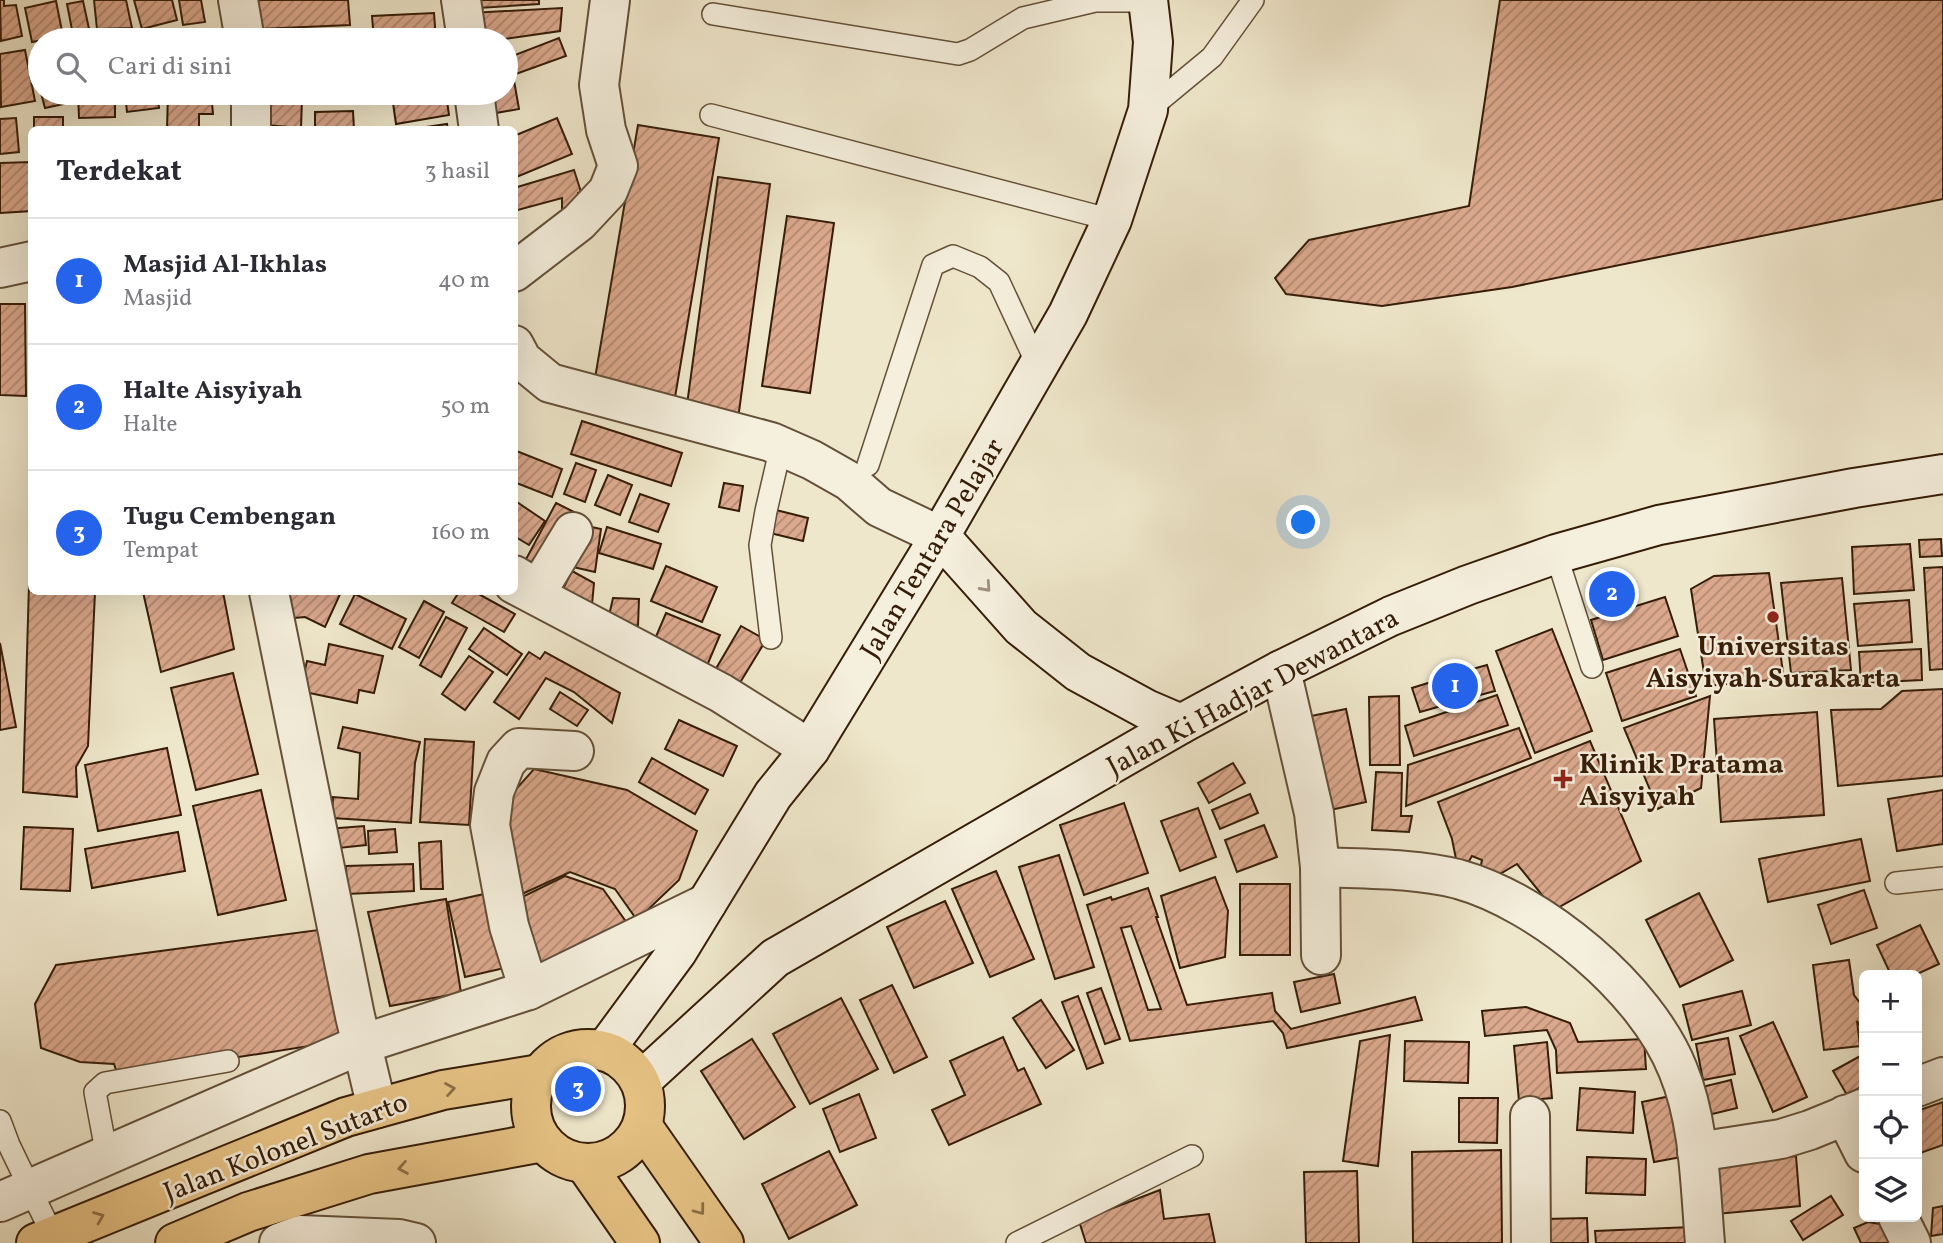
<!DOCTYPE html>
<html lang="id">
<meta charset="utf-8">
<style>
:root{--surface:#fff;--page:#f2f2f3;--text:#2b2b33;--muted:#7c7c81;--line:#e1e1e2;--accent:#2563eb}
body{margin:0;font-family:Vollkorn,serif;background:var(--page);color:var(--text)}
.controls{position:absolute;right:21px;bottom:21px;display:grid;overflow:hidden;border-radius:10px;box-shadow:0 7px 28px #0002}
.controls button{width:63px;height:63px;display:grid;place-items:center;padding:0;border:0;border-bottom:2px solid var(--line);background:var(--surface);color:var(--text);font:35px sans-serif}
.you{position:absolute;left:1304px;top:523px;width:24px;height:24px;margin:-18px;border:5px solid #fff;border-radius:50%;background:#1a73e8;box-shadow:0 0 0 10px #1a73e833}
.badge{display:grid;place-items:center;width:46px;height:46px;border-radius:50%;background:var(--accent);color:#fff;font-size:23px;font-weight:700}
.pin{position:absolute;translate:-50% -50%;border:4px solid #fff;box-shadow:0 2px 7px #0006}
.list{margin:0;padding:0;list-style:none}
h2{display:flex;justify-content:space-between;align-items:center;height:91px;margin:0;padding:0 28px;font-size:30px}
h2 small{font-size:23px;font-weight:400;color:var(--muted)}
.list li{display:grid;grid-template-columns:46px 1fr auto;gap:21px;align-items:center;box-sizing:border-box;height:126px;padding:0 28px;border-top:2px solid var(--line)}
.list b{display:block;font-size:26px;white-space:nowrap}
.list p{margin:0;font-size:23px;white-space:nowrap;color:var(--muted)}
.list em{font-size:23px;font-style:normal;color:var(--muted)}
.icon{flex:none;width:38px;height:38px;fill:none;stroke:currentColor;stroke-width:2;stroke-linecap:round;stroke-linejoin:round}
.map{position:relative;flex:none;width:1943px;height:1243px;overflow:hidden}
.search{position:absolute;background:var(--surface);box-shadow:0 7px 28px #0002;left:28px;top:28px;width:490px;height:77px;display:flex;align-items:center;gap:18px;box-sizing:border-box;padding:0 24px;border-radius:38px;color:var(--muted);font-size:26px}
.panel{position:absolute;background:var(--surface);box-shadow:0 7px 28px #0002;left:28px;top:126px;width:490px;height:469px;border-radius:10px}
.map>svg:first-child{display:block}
.building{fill:url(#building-hatch);stroke:#361d08;stroke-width:2;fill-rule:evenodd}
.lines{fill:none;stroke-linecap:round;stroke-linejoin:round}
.service-casing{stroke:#645039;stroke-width:24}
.minor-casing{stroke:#645039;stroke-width:42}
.secondary-casing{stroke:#361d08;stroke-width:42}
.primary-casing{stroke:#361d08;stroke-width:42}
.trunk-casing{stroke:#361d08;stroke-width:42}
.service{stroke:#f5efdd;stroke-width:21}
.minor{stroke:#f5efdd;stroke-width:38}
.secondary{stroke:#f5efdd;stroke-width:38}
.primary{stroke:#e8c486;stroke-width:38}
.trunk{stroke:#e8c486;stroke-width:38}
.oneway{stroke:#9f907d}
.oneway2{stroke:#8f7047}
.poi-dot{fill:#8f2418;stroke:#f5efdd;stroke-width:2.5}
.labels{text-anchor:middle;stroke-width:5;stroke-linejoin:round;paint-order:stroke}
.street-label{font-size:28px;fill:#361d08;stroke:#f5efdd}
.poi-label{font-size:28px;font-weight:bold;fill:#361d08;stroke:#f5efdd}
</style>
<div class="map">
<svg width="1943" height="1243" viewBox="0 0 1943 1243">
<defs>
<pattern id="building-hatch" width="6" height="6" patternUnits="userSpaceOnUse" patternTransform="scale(1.75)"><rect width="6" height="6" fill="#dca98e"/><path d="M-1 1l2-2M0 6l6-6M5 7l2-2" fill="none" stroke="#b38972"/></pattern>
</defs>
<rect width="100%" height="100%" fill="#efe7cb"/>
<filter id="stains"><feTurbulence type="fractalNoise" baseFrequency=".00286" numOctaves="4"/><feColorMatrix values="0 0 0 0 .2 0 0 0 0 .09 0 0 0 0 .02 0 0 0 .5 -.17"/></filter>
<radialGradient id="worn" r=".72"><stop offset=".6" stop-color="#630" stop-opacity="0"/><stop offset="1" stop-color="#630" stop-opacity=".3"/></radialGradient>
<g class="building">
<polygon points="0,0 4,0 4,6 16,5 22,36 1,41"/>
<polygon points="94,0 126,0 132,28 97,29"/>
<polygon points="134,0 172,0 177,20 142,29"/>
<polygon points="179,0 201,0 205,22 183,25"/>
<polygon points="258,0 348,0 350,25 259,29"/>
<polygon points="477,0 539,0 539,4 478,8"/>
<polygon points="1500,0 1943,0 1943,199 1512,287 1382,306 1286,294 1275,278 1309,240 1469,206"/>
<polygon points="56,1 63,36 32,42 25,8"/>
<polygon points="83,1 91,38 74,40 67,4"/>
<polygon points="562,8 560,31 497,40 477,40 471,13"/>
<polygon points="434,13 436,40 374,40 372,16"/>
<polygon points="312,36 352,38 352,40 312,40"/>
<polygon points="559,38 566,56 513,75 519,109 496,113 493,93 506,93 506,55 510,57"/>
<polygon points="25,50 35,101 1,107 0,54"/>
<polygon points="33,57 40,57 40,88"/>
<polygon points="41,93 72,93 73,102 45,108"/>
<polygon points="78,93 115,93 115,117 79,118"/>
<polygon points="125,93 157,93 159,108 127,112"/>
<polygon points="168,93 211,93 213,114 199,114 199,128 167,130"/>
<polygon points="446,94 449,115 396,124 393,103"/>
<polygon points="266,96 302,98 301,128 265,125"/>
<polygon points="353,111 354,130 315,130 315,112"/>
<rect x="34" y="117" width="29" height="13"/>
<polygon points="16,118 19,152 0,154 0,119"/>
<polygon points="557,118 572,154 514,178 514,136"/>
<polygon points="447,124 448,130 406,130"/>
<polygon points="638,125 719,138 674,403 593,390"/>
<polygon points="32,162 32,211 0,213 0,163"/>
<polygon points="574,170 581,192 578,193 578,213 562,213 562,198 514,211 514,188"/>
<polygon points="718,177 770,184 738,419 686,412"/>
<polygon points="787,216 834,223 810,393 762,386"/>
<polygon points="0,304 25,304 26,396 0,395"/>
<polygon points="582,421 682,453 671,486 571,454"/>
<polygon points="514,450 562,469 552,497 514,482"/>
<polygon points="576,463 596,470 585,502 564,494"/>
<polygon points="608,475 632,485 620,515 595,505"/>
<polygon points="32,480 32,592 95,592 88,746 76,767 77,797 23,792"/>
<polygon points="724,483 743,486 739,511 719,507"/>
<polygon points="640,494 669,504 658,532 629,522"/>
<polygon points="514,500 545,521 529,545 514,536"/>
<polygon points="556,503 574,512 543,573 524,563"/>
<polygon points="772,509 808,518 803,541 766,532"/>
<polygon points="587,526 601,529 595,572 573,567"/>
<polygon points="607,527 661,544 653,569 599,553"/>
<polygon points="1941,539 1942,556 1920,557 1919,540"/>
<polygon points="1910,544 1914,590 1854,594 1852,547"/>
<polygon points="666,566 717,587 702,622 651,601"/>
<polygon points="1943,567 1943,669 1930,670 1924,568"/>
<polygon points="572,571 594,583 591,615 558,599"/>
<polygon points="1769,573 1784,679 1706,686 1691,589 1714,576"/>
<polygon points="1842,578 1851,670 1791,673 1781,583"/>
<polygon points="143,592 223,592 234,649 161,672"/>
<polygon points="281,592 341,592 325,627 305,617 283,619"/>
<polygon points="459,592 475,592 515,614 504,632 452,603"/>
<polygon points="355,594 406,619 392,649 340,624"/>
<polygon points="1665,597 1678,636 1603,660 1591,620"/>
<polygon points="613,598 639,599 638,626 608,620"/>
<polygon points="1909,600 1912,642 1858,646 1854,604"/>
<polygon points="424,601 444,612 419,658 399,647"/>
<polygon points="666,613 720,635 706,668 652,646"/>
<polygon points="446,617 467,628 441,677 420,665"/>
<polygon points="741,626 766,640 738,686 714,672"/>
<polygon points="484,628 522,654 507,675 469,649"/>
<polygon points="1552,629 1592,731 1535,753 1496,651"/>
<polygon points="0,643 16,727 0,730"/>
<polygon points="329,644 383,656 374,693 359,690 357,703 300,691 307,661 325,665"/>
<polygon points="1680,649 1696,696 1622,721 1606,673"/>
<polygon points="1921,649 1922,680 1861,683 1859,652"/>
<polygon points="529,652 540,659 545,652 620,693 612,723 574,692 546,678 519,719 494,702"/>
<polygon points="469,656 493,672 465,710 442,694"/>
<polygon points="1487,665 1495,691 1465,699 1458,673"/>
<polygon points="233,673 258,774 196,790 171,688"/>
<polygon points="1444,678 1452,703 1420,712 1412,688"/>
<polygon points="1943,689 1943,776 1838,786 1831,710 1881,709 1902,691"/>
<polygon points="560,692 588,710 577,726 550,709"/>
<polygon points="1497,695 1508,725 1414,756 1405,726"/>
<polygon points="1399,696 1400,765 1370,765 1369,697"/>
<polygon points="1710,696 1701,788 1658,809 1624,728"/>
<polygon points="1346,709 1366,802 1326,811 1306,717"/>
<polygon points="1817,712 1824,815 1721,822 1714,719"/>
<polygon points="679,720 737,746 723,776 665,749"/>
<polygon points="343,727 420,742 415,763 411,823 332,818 333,797 358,799 360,753 338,748"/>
<polygon points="1519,728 1531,758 1406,806 1408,765"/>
<polygon points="425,739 474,742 469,825 420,822"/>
<polygon points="1590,741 1641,861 1554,910 1517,864 1493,878 1480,870 1482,860 1472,856 1465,868 1456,859 1452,839 1438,802"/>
<polygon points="167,748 181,815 98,831 85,765"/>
<polygon points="652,758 708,790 695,814 639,782"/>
<polygon points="1233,763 1245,783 1209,803 1198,783"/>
<polygon points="534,769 627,790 697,831 679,880 637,920 615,889 570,872 522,894 503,804"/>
<polygon points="1376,772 1402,773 1401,816 1412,816 1409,832 1372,830"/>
<polygon points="261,790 286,900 218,915 193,806"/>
<polygon points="1943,790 1943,844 1897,851 1888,799"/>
<polygon points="1250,794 1258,813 1220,829 1212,810"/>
<polygon points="1124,803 1148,873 1084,895 1060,825"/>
<polygon points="1198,808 1216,857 1180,871 1161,821"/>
<polygon points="1264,825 1277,857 1237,872 1225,840"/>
<polygon points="364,826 366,845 329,849 327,829"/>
<polygon points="24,827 73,829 70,891 21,889"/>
<polygon points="395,829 397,852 369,854 368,831"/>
<polygon points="178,832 185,871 92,888 85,849"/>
<polygon points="1861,839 1870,881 1768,902 1759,859"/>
<polygon points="441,841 443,889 421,889 419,843"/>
<polygon points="1059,855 1094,967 1055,979 1019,867"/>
<polygon points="413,864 414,891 347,894 346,866"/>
<polygon points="996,871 1034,959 990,977 952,889"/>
<polygon points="565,876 603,889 629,926 539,978 518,899"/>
<polygon points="1215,877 1228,911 1225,957 1180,968 1161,896"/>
<rect x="1240" y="884" width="50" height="71"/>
<path d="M1148,888L1158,917H1156L1187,1005L1272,993L1275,1011L1291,1029L1415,997L1422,1020L1287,1048L1283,1033L1273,1021L1130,1041L1087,905L1111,897L1112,900ZM1131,926L1161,1009L1148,1010L1121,928Z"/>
<polygon points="1864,890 1877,928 1831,944 1818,905"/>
<polygon points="493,892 509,967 465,977 448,902"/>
<polygon points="1699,893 1733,960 1680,987 1646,920"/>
<polygon points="446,899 461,993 390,1006 368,912"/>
<polygon points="945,901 973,963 914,988 887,927"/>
<polygon points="1920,925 1939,964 1915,975 1891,975 1877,945"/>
<polygon points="326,929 341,1041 118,1076 114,1064 80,1062 41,1048 35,1004 56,965"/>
<polygon points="1849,960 1854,995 1864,1008 1864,1032 1857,1021 1860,1046 1824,1050 1813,965"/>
<polygon points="1334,974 1340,1003 1301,1012 1294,982"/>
<polygon points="892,985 927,1057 894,1073 860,1000"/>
<polygon points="1101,988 1120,1039 1105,1044 1087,993"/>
<polygon points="1742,991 1751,1025 1692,1040 1683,1005"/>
<polygon points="1078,996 1103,1063 1087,1069 1062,1002"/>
<polygon points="841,998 878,1069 810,1104 773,1034"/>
<polygon points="1041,1000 1074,1050 1046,1068 1013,1018"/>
<polygon points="1526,1007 1570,1023 1578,1042 1644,1039 1646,1069 1557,1073 1556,1050 1547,1030 1485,1036 1482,1011"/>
<polygon points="1773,1022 1807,1097 1773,1112 1740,1036"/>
<polygon points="1390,1035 1378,1166 1343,1161 1360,1041"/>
<polygon points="1003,1037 1018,1071 1024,1068 1041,1104 949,1145 932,1110 965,1095 950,1061"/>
<polygon points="1728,1038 1735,1074 1703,1080 1696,1044"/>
<polygon points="752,1039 795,1107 744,1139 701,1071"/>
<polygon points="1405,1041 1469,1042 1468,1083 1404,1081"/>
<polygon points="1547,1042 1552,1098 1519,1101 1514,1046"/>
<polygon points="1864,1054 1864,1085 1847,1095 1833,1071"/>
<polygon points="1731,1080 1737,1108 1708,1115 1702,1087"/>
<polygon points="1580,1088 1635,1092 1633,1133 1577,1130"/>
<polygon points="859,1094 876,1138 840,1152 823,1109"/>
<polygon points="1675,1095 1687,1156 1654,1162 1642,1102"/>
<polygon points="1459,1098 1498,1098 1497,1143 1459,1142"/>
<polygon points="1943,1102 1943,1145 1917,1154 1917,1111"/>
<polygon points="1501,1150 1502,1243 1413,1243 1412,1152"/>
<polygon points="829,1151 857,1205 789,1239 762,1184"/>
<polygon points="1796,1156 1800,1206 1717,1214 1713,1163"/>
<polygon points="1587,1157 1646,1159 1645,1195 1586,1193"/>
<polygon points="1357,1171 1359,1243 1306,1243 1304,1172"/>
<polygon points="1160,1190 1164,1219 1209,1214 1215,1243 1086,1243 1079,1221"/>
<polygon points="1831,1196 1843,1215 1803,1240 1791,1221"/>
<polygon points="1943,1206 1943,1234 1931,1236 1933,1208"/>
<polygon points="1587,1218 1588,1243 1546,1243 1545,1219"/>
<polygon points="1868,1222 1880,1224 1889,1243 1861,1243 1854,1228"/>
<polygon points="1691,1227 1691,1243 1596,1243 1595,1231"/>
</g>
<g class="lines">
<defs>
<g id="service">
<polyline points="713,14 958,54 970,50 1023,18 1095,1 1148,1"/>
<polyline points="1148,110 1212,57 1253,0"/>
<polyline points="711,115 1112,220"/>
<polyline points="868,465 933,265 953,256 980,267 999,282 1038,366"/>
<polyline points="1556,554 1592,667"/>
<polyline points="771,638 760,545 766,511 781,446"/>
<polyline points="1896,883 1943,878"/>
<polyline points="0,1121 9,1145 53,1236"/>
<polyline points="107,1156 95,1092 105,1083 228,1061"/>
<polyline points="1017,1243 1192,1156"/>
</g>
<g id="minor">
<polyline points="238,0 245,40"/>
<polyline points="461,0 467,40"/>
<polyline points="251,93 251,130"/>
<polyline points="474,93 479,130"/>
<polyline points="0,268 32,261"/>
<polyline points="514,272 579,222 608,191 618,166 606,130 599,85 610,0"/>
<polyline points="514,345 522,360 550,383 771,442 812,460 849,481 879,507 940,536"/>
<polyline points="514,575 534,587 541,585 573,532"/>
<polyline points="514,584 721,693 810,749"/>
<polyline points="269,592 355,1016 377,1108"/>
<polyline points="1281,670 1314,813 1320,867 1321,955"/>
<path d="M1320,867C1365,869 1414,868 1458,879C1541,902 1646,989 1678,1070C1700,1123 1700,1186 1705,1243"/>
<polyline points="529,990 509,926 490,825 494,792 506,762 519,748 574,751"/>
<polyline points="1917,1087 1943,1077"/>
<polyline points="1845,1115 1864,1153"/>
<polyline points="1530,1116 1531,1243"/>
<polyline points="1697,1152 1781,1139 1810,1130 1864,1108"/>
<polyline points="0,1202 362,1044 529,990 707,903"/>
<polyline points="1898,1217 1911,1243"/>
<polyline points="279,1243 300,1235 399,1239 416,1243"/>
</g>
<g id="secondary">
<polyline points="940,536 1021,627 1078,672 1146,709 1181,724"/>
<polyline points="604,1051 677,952 773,795 810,749 940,536 1068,314 1112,220 1148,110 1153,42 1148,0"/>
<polyline points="641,1081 775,958 1181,724 1281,670 1391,616 1468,585 1556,554 1659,525 1854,488 1943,474"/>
</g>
<g id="primary">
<polyline points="36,1243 346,1117 443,1090 540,1074"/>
<polyline points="175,1243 248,1212 369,1174 543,1142"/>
</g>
<g id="trunk">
<circle cx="588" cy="1106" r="57"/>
<polyline points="643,1127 724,1243"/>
<polyline points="585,1164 640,1243"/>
</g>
</defs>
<use href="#service" class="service-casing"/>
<use href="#minor" class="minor-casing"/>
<use href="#secondary" class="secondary-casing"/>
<use href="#primary" class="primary-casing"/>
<use href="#trunk" class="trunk-casing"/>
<use href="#service" class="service"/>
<use href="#minor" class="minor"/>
<use href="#secondary" class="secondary"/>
<use href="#primary" class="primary"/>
<use href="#trunk" class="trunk"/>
</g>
<defs><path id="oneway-chevron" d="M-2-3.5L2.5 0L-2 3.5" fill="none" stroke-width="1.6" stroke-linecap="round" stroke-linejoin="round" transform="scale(1.75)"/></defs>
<use class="oneway" href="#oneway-chevron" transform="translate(986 587) rotate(48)"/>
<g class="oneway2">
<use href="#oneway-chevron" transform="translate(450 1089) rotate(-10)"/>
<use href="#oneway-chevron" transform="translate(403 1168) rotate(170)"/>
<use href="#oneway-chevron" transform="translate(700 1210) rotate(53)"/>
<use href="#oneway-chevron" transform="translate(99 1217) rotate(-22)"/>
</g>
<g class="poi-dot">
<circle cx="1773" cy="617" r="7"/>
<path d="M1559.5 768.5h7v7h7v7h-7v7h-7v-7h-7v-7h7z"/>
</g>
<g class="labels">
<g class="street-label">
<text transform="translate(931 548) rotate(-59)" y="10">Jalan Tentara Pelajar</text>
<text transform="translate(1252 691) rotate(-28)" y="10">Jalan Ki Hadjar Dewantara</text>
<text transform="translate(285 1146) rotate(-21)" y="10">Jalan Kolonel Sutarto</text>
</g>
<g class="poi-label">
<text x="1773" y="655">Universitas<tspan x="1773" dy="32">Aisyiyah Surakarta</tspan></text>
<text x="1579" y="773" text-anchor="start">Klinik Pratama<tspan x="1579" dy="32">Aisyiyah</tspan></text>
</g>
</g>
<rect width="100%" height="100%" filter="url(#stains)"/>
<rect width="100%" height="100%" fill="url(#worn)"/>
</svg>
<div class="controls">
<button>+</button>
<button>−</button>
<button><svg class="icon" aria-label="locate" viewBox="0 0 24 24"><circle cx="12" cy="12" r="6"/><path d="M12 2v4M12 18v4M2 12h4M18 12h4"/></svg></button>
<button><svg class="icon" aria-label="layers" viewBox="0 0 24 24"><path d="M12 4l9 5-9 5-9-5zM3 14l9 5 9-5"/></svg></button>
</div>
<div class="you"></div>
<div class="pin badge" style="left:1455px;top:686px">1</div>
<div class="pin badge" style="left:1612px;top:594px">2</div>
<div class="pin badge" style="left:578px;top:1089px">3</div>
<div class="search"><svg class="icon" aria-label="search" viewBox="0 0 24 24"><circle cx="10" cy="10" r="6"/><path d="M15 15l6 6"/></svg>Cari di sini</div>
<section class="panel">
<h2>Terdekat<small>3 hasil</small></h2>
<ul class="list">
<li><span class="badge">1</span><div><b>Masjid Al-Ikhlas</b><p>Masjid</p></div><em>40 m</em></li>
<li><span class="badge">2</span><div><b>Halte Aisyiyah</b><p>Halte</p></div><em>50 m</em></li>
<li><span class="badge">3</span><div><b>Tugu Cembengan</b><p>Tempat</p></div><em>160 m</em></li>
</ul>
</section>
</div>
